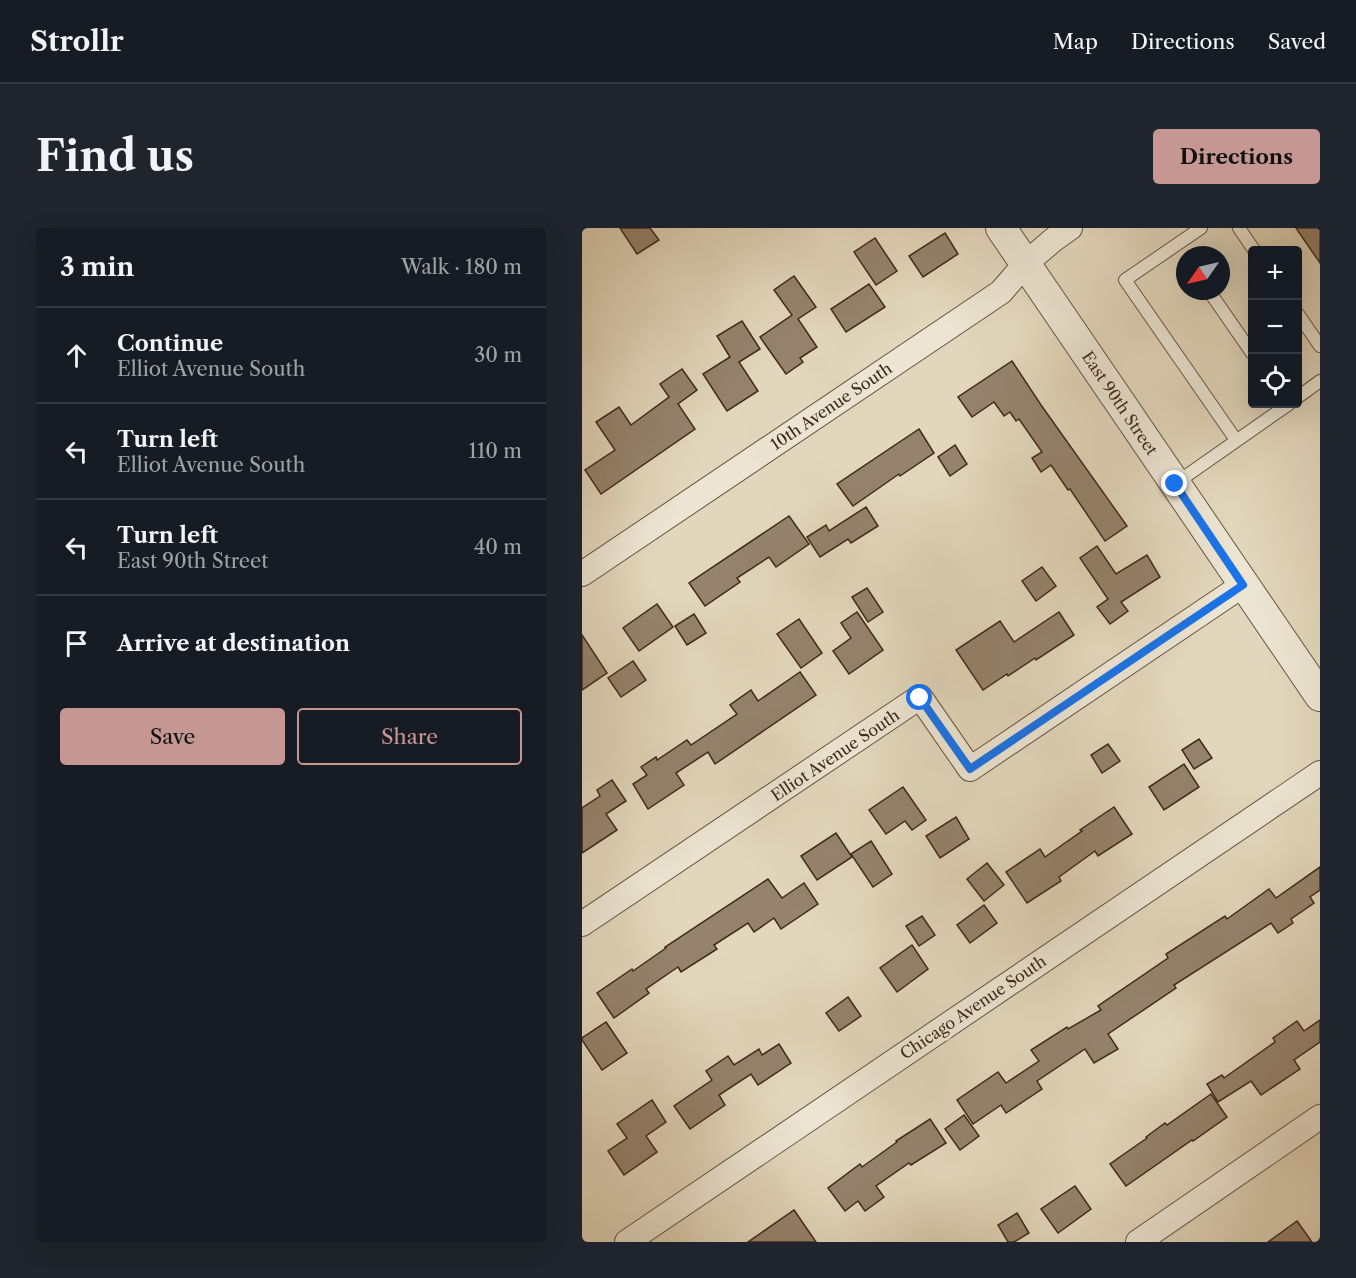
<!DOCTYPE html>
<meta charset="utf-8">
<style>
:root{--surface:#171b24;--page:#20242c;--text:#f1f3f6;--muted:#9ea1a6;--line:#363941;--accent:#c59692}
body{margin:0;font-family:"Libre Caslon Text",serif;background:var(--page);color:var(--text)}
.controls{position:absolute;right:18px;top:18px;display:grid;overflow:hidden;border-radius:6px;box-shadow:0 6px 24px #0002}
.controls button{width:54px;height:54px;display:grid;place-items:center;padding:0;border:0;border-bottom:2px solid var(--line);background:var(--surface);color:var(--text);font:30px sans-serif}
.compass{position:absolute;left:594px;top:18px;width:54px;height:54px;border-radius:50%;background:var(--surface);box-shadow:0 6px 24px #0002;rotate:236deg}
.stop{position:absolute;width:18px;height:18px;margin:-14px;border:4px solid #1a73e8;border-radius:50%;background:#fff}
.stop.end{background:#1a73e8;border-color:#fff;box-shadow:0 2px 6px #0008}
.list{margin:0;padding:0;list-style:none}
h2{display:flex;justify-content:space-between;align-items:center;height:78px;margin:0;padding:0 24px;font-size:26px}
h2 small{font-size:20px;font-weight:400;color:var(--muted)}
.list li{display:grid;grid-template-columns:39px 1fr auto;gap:18px;align-items:center;box-sizing:border-box;height:96px;padding:0 24px;border-top:2px solid var(--line)}
.list b{display:block;font-size:22px;white-space:nowrap}
.list p{margin:0;font-size:20px;white-space:nowrap;color:var(--muted)}
.list em{font-size:20px;font-style:normal;color:var(--muted)}
.actions{display:flex;gap:12px;padding:18px 24px}
.actions a{flex:1;padding:14px 0;border:2px solid var(--accent);border-radius:6px;text-align:center;font-size:21px;color:var(--accent)}
.actions .main{background:var(--accent);color:#111}
.icon{flex:none;width:33px;height:33px;fill:none;stroke:currentColor;stroke-width:2;stroke-linecap:round;stroke-linejoin:round}
.map{position:relative;flex:none;width:738px;height:1014px;overflow:hidden;border-radius:6px}
header{display:flex;align-items:center;gap:36px;box-sizing:border-box;height:84px;padding:0 30px;background:var(--surface);border-bottom:2px solid var(--line)}
header strong{font-size:28px}
nav{display:flex;gap:33px;margin-inline-start:auto;font-size:21px}
.intro{display:flex;align-items:center;justify-content:space-between;box-sizing:border-box;height:144px;padding:0 36px}
h1{margin:0;font-size:42px}
.button{padding:15px 27px;border-radius:6px;background:var(--accent);color:#111;font-size:21px;font-weight:700}
main{display:flex;gap:36px;padding:0 36px}
aside{flex:1;background:var(--surface);border-radius:6px;box-shadow:0 6px 24px #0002}
.map>svg:first-child{display:block}
.building{fill:#95836e;stroke:#41291a;stroke-width:1.5}
.lines{fill:none;stroke-linecap:round;stroke-linejoin:round}
.service-casing{stroke:#695442;stroke-width:14}
.minor-casing{stroke:#695442;stroke-width:26}
.tertiary-casing{stroke:#695442;stroke-width:32}
.service{stroke:#ece5d3;stroke-width:12}
.minor{stroke:#ece5d3;stroke-width:24}
.tertiary{stroke:#ece5d3;stroke-width:30}
.route{stroke:#1a73e8;stroke-width:8}
.labels{text-anchor:middle;stroke-width:6;stroke-linejoin:round;paint-order:stroke}
.street-label{font-size:16px;fill:#41291a;stroke:#ece5d3}
</style>
<header>
<strong>Strollr</strong>
<nav><a>Map</a><a>Directions</a><a>Saved</a></nav>
</header>
<div class="intro"><h1>Find us</h1><a class="button">Directions</a></div>
<main>
<aside>
<h2>3 min<small>Walk · 180 m</small></h2>
<ul class="list">
<li><svg class="icon" aria-label="ahead" viewBox="0 0 24 24"><path d="M12 20V5M6 11l6-6 6 6"/></svg><div><b>Continue</b><p>Elliot Avenue South</p></div><em>30 m</em></li>
<li><svg class="icon" aria-label="left" viewBox="0 0 24 24"><path d="M17 20v-9H6M10 6l-5 5 5 5"/></svg><div><b>Turn left</b><p>Elliot Avenue South</p></div><em>110 m</em></li>
<li><svg class="icon" aria-label="left" viewBox="0 0 24 24"><path d="M17 20v-9H6M10 6l-5 5 5 5"/></svg><div><b>Turn left</b><p>East 90th Street</p></div><em>40 m</em></li>
<li><svg class="icon" aria-label="arrive" viewBox="0 0 24 24"><path d="M6 21V4h12l-3 4 3 4H6"/></svg><div><b>Arrive at destination</b></div></li>
</ul>
<div class="actions"><a class="main">Save</a><a>Share</a></div>
</aside>
<div class="map">
<svg width="738" height="1014" viewBox="0 0 738 1014">
<rect width="100%" height="100%" fill="#e2d7bc"/>
<filter id="stains"><feTurbulence type="fractalNoise" baseFrequency=".00333" numOctaves="4"/><feColorMatrix values="0 0 0 0 .2 0 0 0 0 .09 0 0 0 0 .02 0 0 0 .5 -.17"/></filter>
<radialGradient id="worn" r=".72"><stop offset=".6" stop-color="#630" stop-opacity="0"/><stop offset="1" stop-color="#630" stop-opacity=".3"/></radialGradient>
<g class="building">
<polygon points="38,0 68,0 77,12 55,26"/>
<polygon points="714,0 738,0 738,35"/>
<polygon points="363,5 376,26 341,49 327,28"/>
<polygon points="293,10 315,43 294,57 272,24"/>
<polygon points="212,48 234,79 216,91 235,119 218,130 221,134 204,146 178,109 210,87 192,62"/>
<polygon points="287,56 303,79 264,104 249,81"/>
<polygon points="160,93 178,121 157,134 176,163 145,183 121,146 148,129 135,108"/>
<polygon points="430,133 459,177 545,298 523,313 488,261 486,262 469,237 459,244 450,230 460,224 437,191 434,193 428,184 422,188 412,174 390,189 376,169"/>
<polygon points="100,141 115,162 96,176 113,201 19,266 3,242 33,222 14,194 37,179 49,197 87,169 78,156"/>
<polygon points="337,201 352,225 318,248 317,246 271,278 255,256"/>
<polygon points="373,217 385,236 368,248 356,229"/>
<polygon points="284,279 296,298 269,315 266,311 238,329 225,309 244,297 247,303"/>
<polygon points="207,288 227,316 194,339 187,329 155,350 158,354 123,378 107,355"/>
<polygon points="515,318 534,346 565,327 578,349 539,374 546,383 528,396 515,379 526,371 498,330"/>
<polygon points="460,339 474,358 454,373 440,353"/>
<polygon points="285,360 301,384 286,394 270,369"/>
<polygon points="75,376 91,399 57,423 41,400"/>
<polygon points="275,384 301,422 267,446 251,423 269,410 259,395"/>
<polygon points="477,384 492,407 454,432 453,430 426,448 425,446 401,462 374,422 418,393 432,414"/>
<polygon points="112,386 124,405 105,417 93,398"/>
<polygon points="217,391 240,425 219,440 195,406"/>
<polygon points="0,407 25,445 0,462"/>
<polygon points="51,433 64,452 39,469 26,450"/>
<polygon points="218,444 234,467 133,536 126,524 94,545 102,557 66,581 51,556 65,547 59,539 74,529 75,532 105,512 109,517 155,486 148,477 169,462 176,473"/>
<polygon points="617,511 630,530 612,541 600,522"/>
<polygon points="526,516 538,533 520,545 509,527"/>
<polygon points="602,536 617,559 582,582 567,559"/>
<polygon points="30,552 44,573 24,586 35,602 0,625 0,580 18,568 15,562"/>
<polygon points="321,559 344,592 330,602 323,593 304,606 287,582"/>
<polygon points="532,579 550,606 516,628 513,623 477,649 479,653 445,675 424,644 458,621 463,629 500,603 498,602"/>
<polygon points="374,589 387,611 358,630 344,608"/>
<polygon points="254,605 270,629 235,652 219,628"/>
<polygon points="289,613 310,646 291,659 269,626"/>
<polygon points="405,635 422,657 402,673 385,651"/>
<polygon points="738,639 738,662 728,669 732,675 709,691 711,695 696,705 689,695 592,757 594,760 526,806 536,821 512,835 503,821 455,853 460,861 424,885 419,877 391,896 375,872 416,844 424,855 457,833 449,822 485,799 486,801 519,782 516,778 586,730 584,726 643,688 645,691 687,661 694,670"/>
<polygon points="186,651 200,670 222,655 236,676 199,701 192,690 172,704 166,695 132,717 135,721 99,744 96,739 64,761 67,765 32,790 15,765 50,741 51,743 84,720 83,719"/>
<polygon points="402,677 415,695 388,715 375,697"/>
<polygon points="340,688 353,707 337,718 324,698"/>
<polygon points="330,717 346,741 315,764 298,740"/>
<polygon points="266,769 279,788 257,803 244,785"/>
<polygon points="738,792 738,814 712,832 718,841 679,867 669,853 636,874 625,856 640,847 642,850 693,814 691,810 715,793 722,803"/>
<polygon points="24,794 45,825 20,842 0,812 0,810"/>
<polygon points="197,816 209,835 176,857 169,846 137,867 143,877 108,901 92,878 130,852 124,843 146,828 152,837 177,821 180,827"/>
<polygon points="629,866 645,889 611,913 610,912 544,958 528,936 565,910 564,909 583,895 585,897"/>
<polygon points="70,872 84,894 64,908 75,924 42,947 26,923 45,910 35,896"/>
<polygon points="382,887 397,908 378,922 363,901"/>
<polygon points="348,891 364,915 329,937 327,935 294,958 302,969 283,983 276,973 263,983 246,960 278,936 280,939 315,914 314,913"/>
<polygon points="493,958 509,981 476,1005 459,981"/>
<polygon points="212,982 234,1014 166,1014"/>
<polygon points="435,985 447,1005 432,1014 426,1014 416,997"/>
<polygon points="715,993 730,1014 686,1014"/>
</g>
<g class="lines">
<defs>
<g id="service">
<polyline points="619,0 543,52 654,212"/>
<polyline points="657,0 672,22"/>
<polyline points="627,63 670,125"/>
<polyline points="716,86 738,118"/>
<polyline points="716,169 738,153"/>
<polyline points="594,255 707,176"/>
</g>
<g id="minor">
<polyline points="0,346 419,64 443,36 471,12 488,0"/>
<polyline points="0,696 338,469 388,541 661,357"/>
<polyline points="45,1014 738,545"/>
<polyline points="556,1014 738,889"/>
</g>
<polyline id="tertiary" points="419,0 738,468"/>
</defs>
<use href="#service" class="service-casing"/>
<use href="#minor" class="minor-casing"/>
<use href="#tertiary" class="tertiary-casing"/>
<use href="#service" class="service"/>
<use href="#minor" class="minor"/>
<use href="#tertiary" class="tertiary"/>
</g>
<g class="lines">
<polyline class="route" points="338,470 388,541 661,357 593,256"/>
</g>
<g class="labels">
<g class="street-label">
<text transform="translate(538 175) rotate(56)" y="6">East 90th Street</text>
<text transform="translate(249 178) rotate(-34)" y="6">10th Avenue South</text>
<text transform="translate(253 527) rotate(-34)" y="6">Elliot Avenue South</text>
<text transform="translate(391 779) rotate(-34)" y="6">Chicago Avenue South</text>
</g>
</g>
<rect width="100%" height="100%" filter="url(#stains)"/>
<rect width="100%" height="100%" fill="url(#worn)"/>
</svg>
<div class="controls">
<button>+</button>
<button>−</button>
<button><svg class="icon" aria-label="locate" viewBox="0 0 24 24"><circle cx="12" cy="12" r="6"/><path d="M12 2v4M12 18v4M2 12h4M18 12h4"/></svg></button>
</div>
<svg class="compass" viewBox="-18 -18 36 36"><path d="M0-13l5 13h-10z" fill="#e53935"/><path d="M0 13l5-13h-10z" fill="#9ea1a6"/></svg>
<div class="stop" style="left:338px;top:470px"></div>
<div class="stop end" style="left:593px;top:256px"></div>
</div>
</main>
